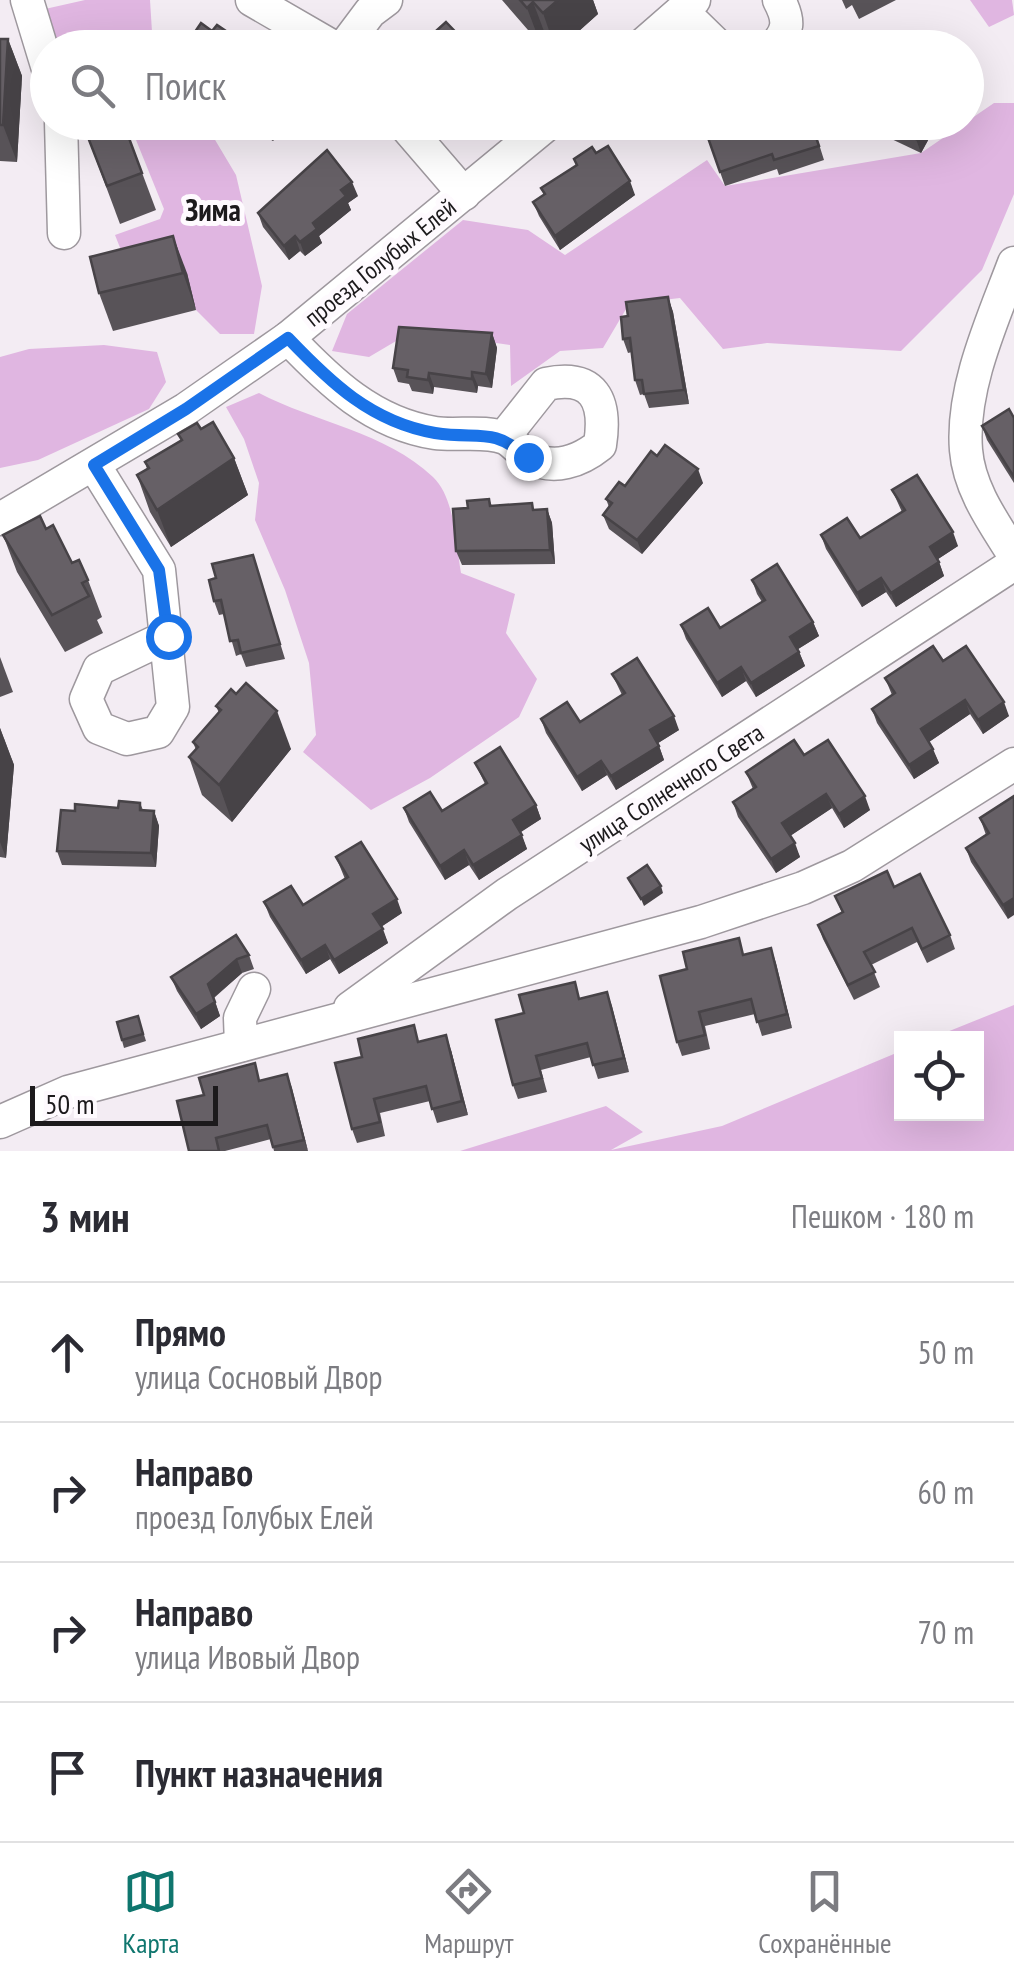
<!DOCTYPE html>
<html lang="ru">
<meta charset="utf-8">
<style>
:root{--surface:#fff;--page:#f7f7f7;--text:#2b2b33;--muted:#7c7c81;--line:#e1e1e2;--accent:#0f766e}
body{margin:0;font-family:"PT Sans Narrow",sans-serif;background:var(--page);color:var(--text)}
.controls{position:absolute;right:30px;bottom:30px;display:grid;overflow:hidden;border-radius:0px;box-shadow:0 10px 40px #0002}
.controls button{width:90px;height:90px;display:grid;place-items:center;padding:0;border:0;border-bottom:2px solid var(--line);background:var(--surface);color:var(--text);font:50px sans-serif}
.scale{position:absolute;left:30px;bottom:25px;width:188px;box-sizing:border-box;padding-left:10px;border:5px solid #1c1a1c;border-top:0;font-size:28px;line-height:35px;white-space:nowrap;color:#1c1a1c;-webkit-text-stroke:8px #fefafe;paint-order:stroke}
.stop{position:absolute;width:30px;height:30px;margin:-22px;border:8px solid #1a73e8;border-radius:50%;background:#fff}
.stop.end{background:#1a73e8;border-color:#fff;box-shadow:0 2px 10px #0008}
.list{margin:0;padding:0;list-style:none}
h2{display:flex;justify-content:space-between;align-items:center;height:130px;margin:0;padding:0 40px;font-size:42px}
h2 small{font-size:32px;font-weight:400;color:var(--muted)}
.list li{display:grid;grid-template-columns:65px 1fr auto;gap:30px;align-items:center;box-sizing:border-box;height:140px;padding:0 40px;border-top:2px solid var(--line)}
.list b{display:block;font-size:38px;white-space:nowrap}
.list p{margin:0;font-size:32px;white-space:nowrap;color:var(--muted)}
.list em{font-size:32px;font-style:normal;color:var(--muted)}
.icon{flex:none;width:55px;height:55px;fill:none;stroke:currentColor;stroke-width:2;stroke-linecap:round;stroke-linejoin:round}
.map{position:relative;flex:none;width:1014px;height:1151px;overflow:hidden}
.search{position:absolute;background:var(--surface);box-shadow:0 10px 40px #0002;left:30px;right:30px;top:30px;height:110px;display:flex;align-items:center;gap:25px;box-sizing:border-box;padding:0 35px;border-radius:55px;color:var(--muted);font-size:38px}
.sheet{height:690px;background:var(--surface)}
nav{display:flex;justify-content:space-around;align-items:center;box-sizing:border-box;height:140px;border-top:2px solid var(--line);background:var(--surface);font-size:28px;color:var(--muted)}
nav a{display:grid;justify-items:center;gap:5px}
nav .on{color:var(--accent)}
.map>svg:first-child{display:block}
.green{fill:#e0b6e1}
.lines{fill:none;stroke-linecap:round;stroke-linejoin:round}
.minor-casing{stroke:#9e989e;stroke-width:35}
.minor{stroke:#fff;stroke-width:32}
.wall{fill:#585358}
.shaded-wall{fill:#474347}
.building{fill:#666066;stroke:#474347;stroke-width:2.5}
.route{stroke:#1a73e8;stroke-width:12}
.labels{text-anchor:middle;stroke-width:10;stroke-linejoin:round;paint-order:stroke}
.street-label{font-size:25px;fill:#1c1a1c;stroke:#fefafe}
.quarter-label{font-size:30px;font-weight:bold;fill:#1c1a1c;stroke:#fefafe}
</style>
<div class="map">
<svg width="1014" height="1151" viewBox="0 0 1014 1151">
<rect width="100%" height="100%" fill="#f3ecf3"/>
<g class="green">
<polygon points="85,0 150,0 152,32 161,47 57,47 45,9"/>
<polygon points="970,0 1012,0 1014,15 989,27"/>
<polygon points="994,103 1014,103 1014,194 982,270 901,351 767,343 723,349 680,298 629,304 603,348 560,351 511,386 510,345 413,331 369,357 332,351 347,314 463,220 528,230 565,255 707,160 725,186 921,153"/>
<polygon points="94,123 205,123 236,175 262,286 254,334 220,334 196,310 132,278 115,235 160,219 164,209 134,135"/>
<polygon points="104,345 157,352 166,382 149,409 38,460 0,468 0,357 29,349"/>
<path d="M259,393C314,422 386,432 433,477C455,498 456,544 461,573L515,594L506,633L537,679L519,717L430,778L371,810L303,752L316,735L309,663L285,590L255,520L259,483L244,439L226,407Z"/>
<polygon points="1014,1005 1014,1151 460,1151 606,1106 643,1132 611,1150 722,1126 901,1051 902,1114 976,1114 976,1038 932,1038"/>
</g>
<g class="lines">
<defs>
<g id="minor">
<polyline points="27,0 48,69"/>
<polyline points="252,0 335,48"/>
<polyline points="682,11 720,48"/>
<polyline points="343,48 370,12 386,0"/>
<polyline points="639,48 694,0"/>
<path d="M773,48C789,31 790,21 779,0"/>
<polyline points="61,122 64,233"/>
<polyline points="402,122 464,194"/>
<path d="M1014,263C993,319 961,388 966,450C969,489 994,523 1014,555"/>
<path d="M288,338C330,382 372,423 435,433C456,436 486,430 505,438C514,442 520,452 529,457C554,471 580,461 600,445C607,400 594,374 546,384L504,437"/>
<polyline points="94,465 159,570 173,707 158,732 127,739 99,728 86,699 99,669 168,636"/>
<polyline points="0,519 186,409 288,338 550,122"/>
<polyline points="350,1008 507,894 1014,564"/>
<polyline points="241,1045 240,1018 254,989"/>
<polyline points="0,1122 68,1092 701,922 803,888 852,866 1014,764"/>
</g>
</defs>
<use href="#minor" class="minor-casing"/>
<use href="#minor" class="minor"/>
</g>
<g class="wall">
<polygon points="502,0 593,0 598,14 560,48 554,48 547,39 541,45"/>
<polygon points="842,0 896,0 859,19 852,5 846,9"/>
<polygon points="0,39 8,39 22,76 17,162 0,161"/>
<polygon points="82,122 123,122 156,210 120,224"/>
<polygon points="241,122 285,122 273,141"/>
<polygon points="812,122 824,160 779,175 777,169 725,186 706,132 729,124"/>
<polygon points="878,122 938,122 921,153 883,135"/>
<polygon points="596,153 635,195 560,250 539,216 533,202 544,195 541,188 576,166 574,159"/>
<polygon points="358,196 348,203 351,210 319,236 322,243 305,256 300,251 289,260 263,227 258,213"/>
<polygon points="90,257 187,273 196,310 113,331 99,293"/>
<polygon points="668,297 673,312 689,404 649,408 644,394 640,395 635,380 632,352 628,353 623,339"/>
<polygon points="492,333 497,348 492,388 478,386 477,393 434,387 433,394 412,391 409,384 398,382 393,368"/>
<polygon points="1014,418 1014,483 987,440 982,426"/>
<polygon points="201,429 234,458 248,495 171,547 150,512 137,475 147,469 145,462 181,440 178,434"/>
<polygon points="657,456 703,483 642,554 609,529 603,515 609,507 606,499 625,486"/>
<polygon points="892,490 958,546 938,559 944,576 896,607 886,592 862,607 826,549 821,535 860,538 902,512"/>
<polygon points="489,499 492,506 535,510 547,509 552,523 555,564 462,565 456,551 468,508"/>
<polygon points="46,529 72,563 88,580 102,617 97,620 103,633 65,652 17,572 3,535"/>
<polygon points="253,555 285,659 246,667 241,654 236,656 224,614 219,615 214,601 216,578"/>
<polygon points="752,580 813,622 819,636 798,649 805,666 756,697 746,681 722,697 686,639 681,625 720,628 762,602 757,594"/>
<polygon points="0,657 13,692 0,697"/>
<polygon points="943,661 1009,716 983,734 970,714 929,742 939,763 914,779 877,723 872,709 892,695 885,678"/>
<polygon points="612,674 679,730 658,743 664,760 616,790 607,775 582,791 546,733 541,719 580,722 622,695"/>
<polygon points="236,694 291,749 232,822 202,795 189,757 196,750 193,742 219,713 216,706"/>
<polygon points="0,728 14,765 6,858 0,857"/>
<polygon points="804,755 870,810 844,828 832,808 790,836 800,857 776,873 738,817 733,802 753,789 746,772"/>
<polygon points="475,763 536,805 541,819 520,832 527,849 479,880 469,865 445,880 409,822 404,808 442,811 485,784"/>
<polygon points="1014,796 1008,919 971,862 966,848 986,835 980,818"/>
<polygon points="140,803 143,810 154,811 159,826 156,867 62,865 57,851 75,811 118,808"/>
<polygon points="336,857 402,913 381,927 388,943 339,974 330,959 306,974 270,917 264,902 303,905 345,879"/>
<polygon points="894,887 950,935 955,949 927,963 917,942 871,965 880,987 854,1000 823,939 818,925 842,913 835,896"/>
<polygon points="771,948 792,1028 762,1036 755,1014 705,1026 710,1049 682,1056 677,1042 744,955"/>
<polygon points="249,955 254,969 242,973 214,998 220,1016 201,1029 177,991 171,977"/>
<polygon points="607,992 629,1072 598,1079 591,1057 541,1070 547,1092 518,1099 513,1085 581,998"/>
<polygon points="138,1016 146,1041 124,1048 117,1022"/>
<polygon points="419,1042 451,1050 468,1115 437,1123 430,1101 380,1113 385,1136 357,1143 352,1129"/>
<polygon points="287,1074 308,1151 274,1151 271,1139 225,1151 189,1151 261,1081"/>
</g>
<g class="shaded-wall">
<polygon points="558,0 593,0 598,14 560,48 555,48 543,13"/>
<polygon points="533,2 547,39 541,45 527,8"/>
<polygon points="8,39 22,76 17,162 3,125"/>
<polygon points="266,122 285,122 273,141"/>
<polygon points="484,122 494,122 487,129"/>
<polygon points="925,122 938,122 921,153 916,139"/>
<polygon points="630,181 635,195 560,250 555,236"/>
<polygon points="352,182 358,196 348,203 351,210 319,236 322,243 305,256 300,242 313,223 341,190"/>
<polygon points="173,236 187,273 196,310 183,273"/>
<polygon points="295,236 300,251 289,260 284,246"/>
<polygon points="668,297 673,312 689,404 684,390"/>
<polygon points="492,333 497,348 492,388 486,374"/>
<polygon points="472,372 478,386 477,393 472,379"/>
<polygon points="429,373 434,387 433,394 428,380"/>
<polygon points="234,458 248,495 171,547 157,510"/>
<polygon points="698,469 703,483 642,554 637,540"/>
<polygon points="547,509 552,523 555,564 550,550"/>
<polygon points="953,532 958,546 935,561 930,547"/>
<polygon points="939,562 944,576 896,607 891,593"/>
<polygon points="881,578 886,592 862,607 857,593"/>
<polygon points="813,622 819,636 795,651 790,637"/>
<polygon points="799,652 805,666 756,697 751,683"/>
<polygon points="741,667 746,681 722,697 717,683"/>
<polygon points="965,700 970,714 926,744 921,729"/>
<polygon points="1004,702 1009,716 983,734 978,720"/>
<polygon points="277,711 291,749 232,822 219,785"/>
<polygon points="674,716 679,730 655,745 650,730"/>
<polygon points="0,728 14,765 6,858 0,842"/>
<polygon points="659,746 664,760 616,790 611,776"/>
<polygon points="933,749 939,763 914,779 909,765"/>
<polygon points="601,761 607,775 582,791 577,777"/>
<polygon points="826,794 832,808 787,838 782,823"/>
<polygon points="865,796 870,810 844,828 839,814"/>
<polygon points="536,805 541,819 518,834 513,820"/>
<polygon points="154,811 159,826 156,867 151,853"/>
<polygon points="522,835 527,849 479,880 473,865"/>
<polygon points="795,843 800,857 776,873 771,859"/>
<polygon points="464,850 469,865 445,880 440,866"/>
<polygon points="661,886 663,893 644,906 641,899"/>
<polygon points="1014,898 1014,915 1008,919 1003,905"/>
<polygon points="397,899 402,913 379,928 373,914"/>
<polygon points="383,929 388,943 339,974 334,960"/>
<polygon points="325,945 330,959 306,974 301,960"/>
<polygon points="771,948 776,963 792,1028 787,1014"/>
<polygon points="237,959 242,973 213,998 208,984"/>
<polygon points="607,992 612,1006 629,1072 624,1058"/>
<polygon points="215,1002 220,1016 201,1029 196,1014"/>
<polygon points="446,1035 451,1050 468,1115 462,1101"/>
<polygon points="287,1074 292,1088 308,1151 304,1140"/>
</g>
<g class="building">
<polygon points="520,0 558,0 543,13 533,2 527,8"/>
<polygon points="446,22 471,48 417,48"/>
<polygon points="201,23 212,31 217,25 251,48 184,48"/>
<polygon points="0,39 8,39 3,125 0,125"/>
<polygon points="924,40 941,48 920,48"/>
<polygon points="82,122 123,122 142,173 107,186"/>
<polygon points="728,122 811,122 819,146 774,160 772,154 720,172 706,132 729,124"/>
<polygon points="881,122 925,122 916,139"/>
<polygon points="608,146 630,181 555,236 533,202 545,194 541,188 577,165 574,159 592,147 596,153"/>
<polygon points="327,150 352,182 341,190 346,196 313,223 317,229 300,242 295,236 284,246 258,213"/>
<polygon points="173,236 183,273 99,293 90,257"/>
<polygon points="668,297 684,390 644,394 642,380 635,380 630,338 623,339 621,317 628,316 626,302"/>
<polygon points="399,327 492,333 486,374 472,372 472,379 429,373 428,380 407,377 408,370 393,368"/>
<polygon points="1009,409 1014,418 1014,477 982,426"/>
<polygon points="213,422 234,458 157,510 137,475 149,468 145,462 182,440 178,434 197,423 201,429"/>
<polygon points="665,445 698,469 637,540 603,515 612,503 606,499 619,482 625,486 651,451 657,456"/>
<polygon points="917,475 953,532 930,547 939,562 891,593 881,578 857,593 821,535 847,518 860,538 905,510 892,490"/>
<polygon points="489,499 490,506 532,503 533,510 547,509 550,550 456,551 453,509 468,508 467,501"/>
<polygon points="40,516 46,529 53,525 72,563 79,560 88,580 82,583 89,596 52,615 3,535"/>
<polygon points="253,555 280,644 241,653 238,640 230,641 221,600 214,601 209,580 216,578 212,564"/>
<polygon points="777,564 813,622 790,637 799,652 751,683 741,667 717,683 681,625 708,608 720,628 765,600 752,580"/>
<polygon points="933,646 943,661 966,646 1004,702 978,720 965,700 921,729 933,749 909,765 872,709 895,693 885,678"/>
<polygon points="637,658 674,716 650,730 659,746 611,776 601,761 577,777 541,719 567,702 580,722 625,693 612,674"/>
<polygon points="246,683 277,711 219,785 189,757 198,747 193,742 221,710 216,706 231,689 236,694"/>
<polygon points="794,740 804,755 828,740 865,796 839,814 826,794 782,823 795,843 771,859 733,802 756,787 746,772"/>
<polygon points="500,747 536,805 513,820 522,835 473,865 464,850 440,866 404,808 430,792 442,811 487,783 475,763"/>
<polygon points="1014,796 1014,898 1003,905 966,848 989,833 980,818"/>
<polygon points="119,801 140,803 140,810 154,811 151,853 57,851 61,810 75,811 75,804 118,808"/>
<polygon points="361,842 397,899 373,914 383,929 334,960 325,945 301,960 264,902 291,886 303,905 348,877 336,857"/>
<polygon points="647,865 661,886 641,899 628,878"/>
<polygon points="887,871 894,887 920,874 950,935 922,949 912,928 864,952 875,972 848,985 818,925 843,912 835,896"/>
<polygon points="236,935 249,955 237,959 208,984 215,1002 196,1014 171,977"/>
<polygon points="739,938 743,955 771,948 787,1014 757,1022 751,999 699,1012 705,1035 677,1042 660,976 687,969 683,952"/>
<polygon points="575,982 579,999 607,992 624,1058 593,1065 587,1043 536,1056 542,1078 513,1085 496,1020 524,1013 519,995"/>
<polygon points="138,1016 143,1034 122,1040 117,1022"/>
<polygon points="414,1025 418,1042 446,1035 462,1101 432,1109 426,1086 374,1099 380,1122 352,1129 335,1063 362,1057 358,1039"/>
<polygon points="255,1063 259,1081 287,1074 304,1140 273,1147 267,1125 216,1138 219,1151 189,1151 177,1101 204,1095 199,1078"/>
</g>
<g class="lines">
<path class="route" d="M168,636L159,570L94,465L186,409L288,338C330,382 371,422 435,433C479,440 490,426 528,457"/>
</g>
<g class="labels">
<g class="street-label">
<text transform="translate(380 262) rotate(-39)" y="9">проезд Голубых Елей</text>
<text transform="translate(671 788) rotate(-33)" y="9">улица Солнечного Света</text>
</g>
<g class="quarter-label">
<text x="213" y="221">Зима</text>
</g>
</g>
</svg>
<div class="controls">
<button><svg class="icon" aria-label="locate" viewBox="0 0 24 24"><circle cx="12" cy="12" r="6"/><path d="M12 2v4M12 18v4M2 12h4M18 12h4"/></svg></button>
</div>
<div class="scale">50 m</div>
<div class="stop" style="left:168px;top:636px"></div>
<div class="stop end" style="left:528px;top:457px"></div>
<div class="search"><svg class="icon" aria-label="search" viewBox="0 0 24 24"><circle cx="10" cy="10" r="6"/><path d="M15 15l6 6"/></svg>Поиск</div>
</div>
<section class="sheet">
<h2>3 мин<small>Пешком · 180 m</small></h2>
<ul class="list">
<li><svg class="icon" aria-label="ahead" viewBox="0 0 24 24"><path d="M12 20V5M6 11l6-6 6 6"/></svg><div><b>Прямо</b><p>улица Сосновый Двор</p></div><em>50 m</em></li>
<li><svg class="icon" aria-label="right" viewBox="0 0 24 24"><path d="M7 20v-9h11M14 6l5 5-5 5"/></svg><div><b>Направо</b><p>проезд Голубых Елей</p></div><em>60 m</em></li>
<li><svg class="icon" aria-label="right" viewBox="0 0 24 24"><path d="M7 20v-9h11M14 6l5 5-5 5"/></svg><div><b>Направо</b><p>улица Ивовый Двор</p></div><em>70 m</em></li>
<li><svg class="icon" aria-label="arrive" viewBox="0 0 24 24"><path d="M6 21V4h12l-3 4 3 4H6"/></svg><div><b>Пункт назначения</b></div></li>
</ul>
</section>
<nav>
<a class="on"><svg class="icon" aria-label="map" viewBox="0 0 24 24"><path d="M3 6l6-2 6 2 6-2v14l-6 2-6-2-6 2zM9 4v14M15 6v14"/></svg>Карта</a>
<a><svg class="icon" aria-label="directions" viewBox="0 0 24 24"><path d="M12 3l9 9-9 9-9-9zM9 14v-3h6M13 9l2 2-2 2"/></svg>Маршрут</a>
<a><svg class="icon" aria-label="saved" viewBox="0 0 24 24"><path d="M7 4h10v16l-5-4-5 4z"/></svg>Сохранённые</a>
</nav>
